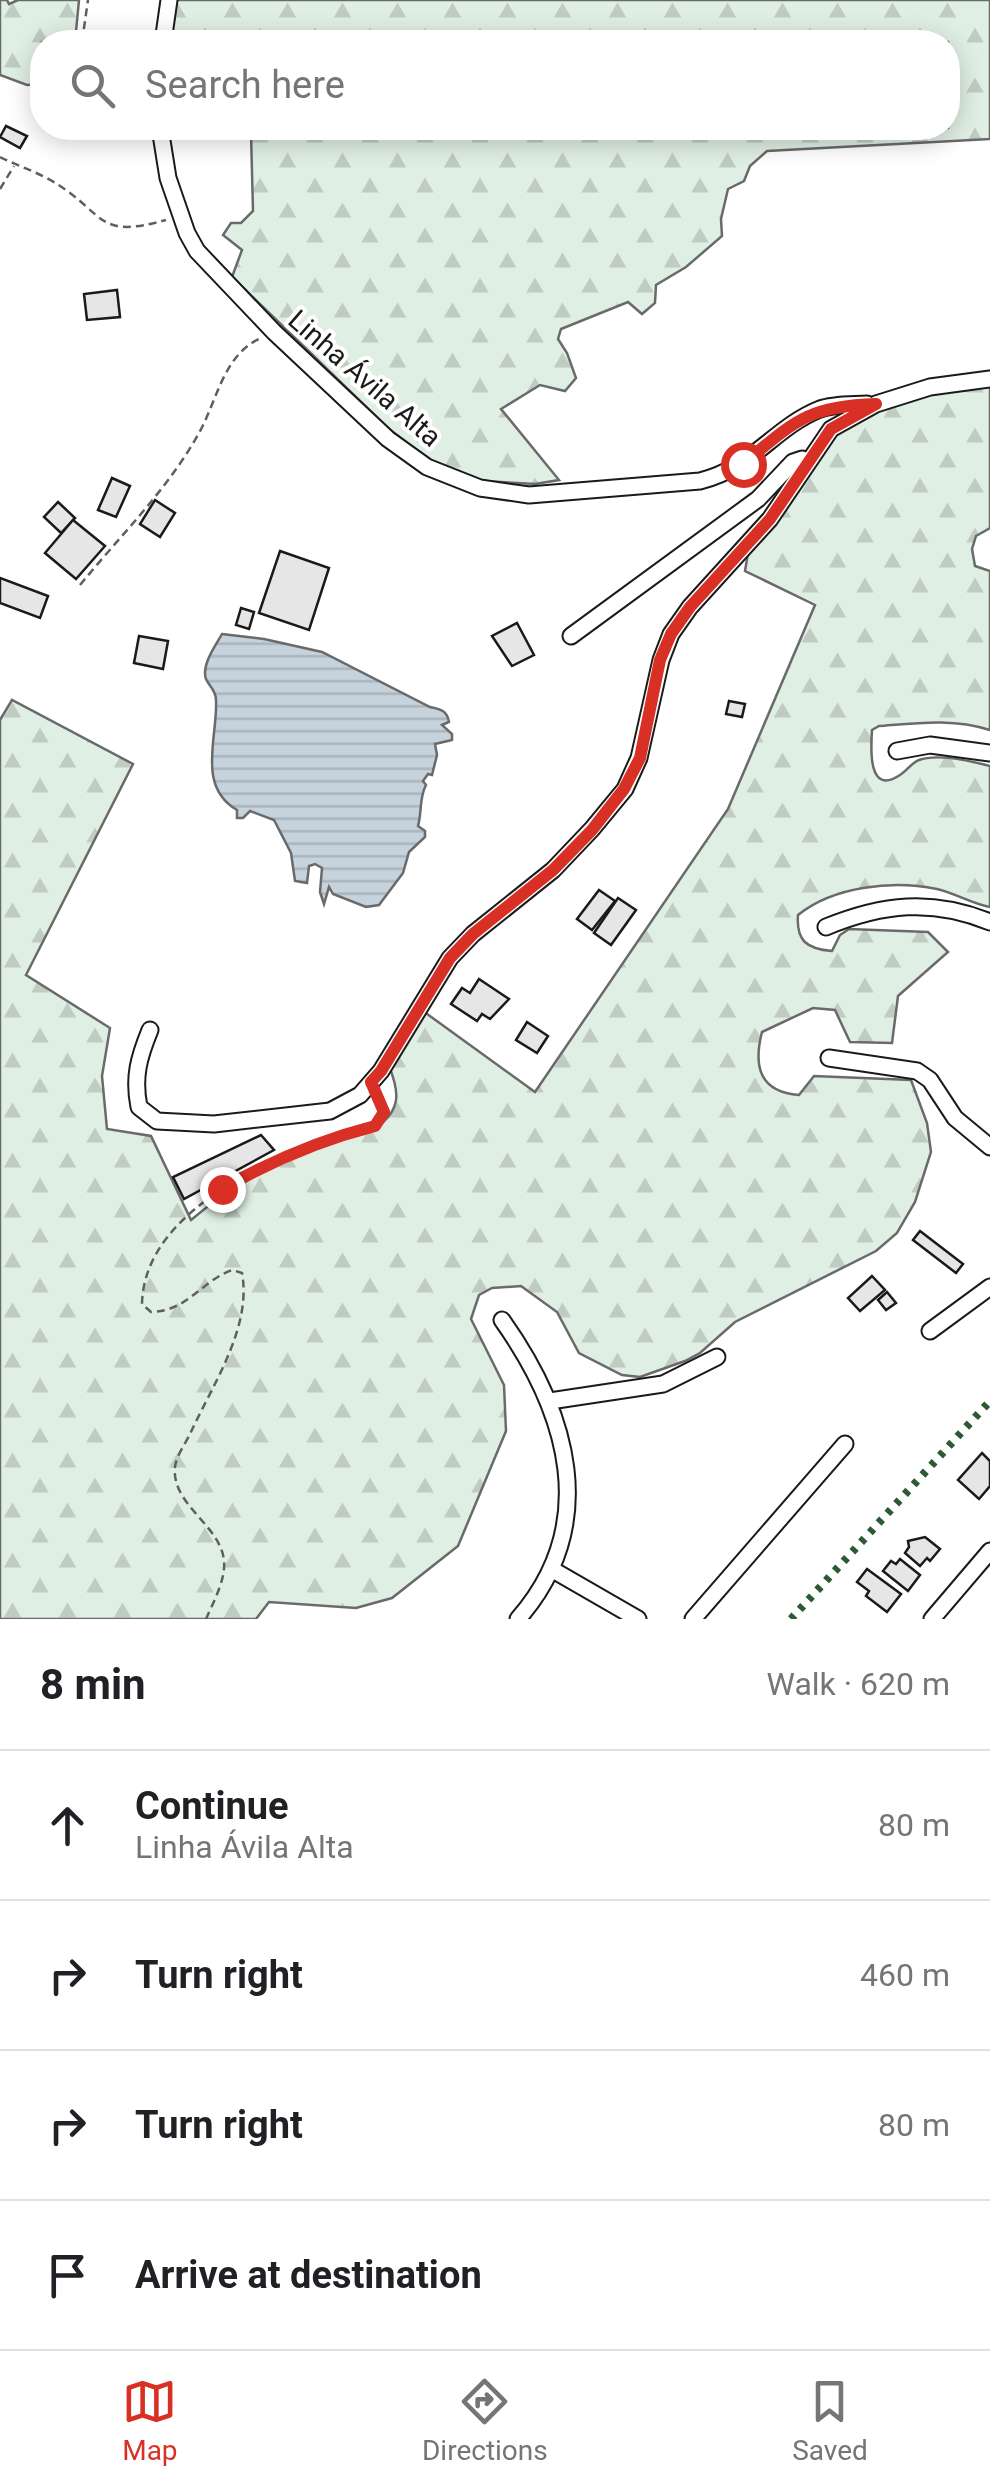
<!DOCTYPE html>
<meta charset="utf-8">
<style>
:root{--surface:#fff;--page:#f2f2f2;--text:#202124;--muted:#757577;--line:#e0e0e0;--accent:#d93025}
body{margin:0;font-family:Roboto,sans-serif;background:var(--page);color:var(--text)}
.stop{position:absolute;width:30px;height:30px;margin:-22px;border:8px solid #d93025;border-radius:50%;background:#fff}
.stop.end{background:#d93025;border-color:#fff;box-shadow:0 2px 10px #0008}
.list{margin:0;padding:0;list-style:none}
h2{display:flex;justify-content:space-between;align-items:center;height:130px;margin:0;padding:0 40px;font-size:42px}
h2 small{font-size:32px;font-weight:400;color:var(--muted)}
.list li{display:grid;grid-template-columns:65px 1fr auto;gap:30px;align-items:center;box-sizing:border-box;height:150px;padding:0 40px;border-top:2px solid var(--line)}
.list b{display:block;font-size:38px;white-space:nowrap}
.list p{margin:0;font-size:32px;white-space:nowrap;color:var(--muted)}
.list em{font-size:32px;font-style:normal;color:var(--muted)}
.icon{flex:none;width:55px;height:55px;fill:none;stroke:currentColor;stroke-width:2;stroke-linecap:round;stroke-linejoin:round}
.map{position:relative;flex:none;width:990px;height:1619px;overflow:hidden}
.search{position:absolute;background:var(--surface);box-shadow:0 5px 25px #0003;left:30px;right:30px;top:30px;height:110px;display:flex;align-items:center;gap:25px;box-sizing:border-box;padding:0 35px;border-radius:40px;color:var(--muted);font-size:38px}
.sheet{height:730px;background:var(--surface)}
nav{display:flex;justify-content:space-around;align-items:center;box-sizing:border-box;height:140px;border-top:2px solid var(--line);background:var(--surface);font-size:28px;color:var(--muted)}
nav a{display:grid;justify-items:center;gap:5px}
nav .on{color:var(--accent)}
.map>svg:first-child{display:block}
.forest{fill:url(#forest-firs);stroke:#6a6a6a;stroke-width:2.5}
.water{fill:url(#water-rules);stroke:#6a6a6a;stroke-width:2.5}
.building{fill:#e6e6e6;stroke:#1a1a1a;stroke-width:2.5}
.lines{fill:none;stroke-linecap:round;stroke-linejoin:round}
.minor-casing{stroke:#1a1a1a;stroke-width:19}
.path{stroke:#5f5f5f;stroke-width:2.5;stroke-dasharray:8 5;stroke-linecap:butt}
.minor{stroke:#fff;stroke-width:15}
.hedge{stroke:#2b5a34;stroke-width:8;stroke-dasharray:5 8;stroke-linecap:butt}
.route{stroke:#d93025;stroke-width:12}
.labels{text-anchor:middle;stroke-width:8;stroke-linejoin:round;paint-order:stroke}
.street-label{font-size:28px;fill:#1a1a1a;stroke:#fff}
</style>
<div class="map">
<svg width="990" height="1619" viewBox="0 0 990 1619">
<defs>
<pattern id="forest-firs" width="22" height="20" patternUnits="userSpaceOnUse" patternTransform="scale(2.5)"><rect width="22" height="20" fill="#e0efe3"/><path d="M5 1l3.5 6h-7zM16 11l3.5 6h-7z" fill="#c0ccc2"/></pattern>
<pattern id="water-rules" width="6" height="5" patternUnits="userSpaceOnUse" patternTransform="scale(2.5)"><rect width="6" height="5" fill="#c6d2dc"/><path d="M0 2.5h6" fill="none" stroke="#aab4bc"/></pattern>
</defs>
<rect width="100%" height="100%" fill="#fff"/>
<g class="forest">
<polygon points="0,0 7,0 9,4 18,0 79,0 75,42 42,42 42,84 27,85 0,75"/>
<polygon points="175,0 990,0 990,139 767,151 750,166 744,181 728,189 721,219 722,236 686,267 656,285 655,303 642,314 628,302 561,329 558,339 567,353 576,378 565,391 540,385 501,409 559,480 535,484 482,481 431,461 389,429 232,277 242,250 223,235 231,223 241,223 253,211 251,133 255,128 948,128 948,42 169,42"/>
<path d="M990,385V528L976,536L972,549L975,566L990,571V730C953,718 917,723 879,726L872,730C871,746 867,797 900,775C907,771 911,763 919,760C938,753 971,761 990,766V907C972,904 955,893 937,889C893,880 834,886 798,915C796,941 807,949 832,951L840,935L849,929L928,932L948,952L898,996L892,1043L850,1042L835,1010L813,1008L762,1032C753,1067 760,1092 799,1095L814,1076L911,1080L927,1123L931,1152L915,1202L897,1233L876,1251L735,1322L700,1353L685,1361L640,1377L622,1375L579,1353L557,1312L521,1286L492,1288L479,1295L471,1319L504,1385L506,1431L458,1546L392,1598L356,1608L269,1602L256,1619H0V720L12,700L133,764L26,975L110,1028L102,1076L107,1129L151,1136L191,1220C232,1185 276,1163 326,1144C341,1138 364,1137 377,1127C402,1109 399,1091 389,1066L423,1011L535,1092L728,809L815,605L745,571L749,547L836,433L882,408L933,392Z"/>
</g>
<path class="water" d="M222,634L264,639L322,652L430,707C440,709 447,710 449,722L442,725L452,734V740L435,744L437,755L432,775L428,774L423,781L426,785C419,798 422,812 418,826L425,831V837L409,852L403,873L379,905L366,907L333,894L329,887L324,904L320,892L322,868L315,864L309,866L307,883L295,881L291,853L274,820L250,811L243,818H237V810C196,786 218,737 216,700C216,690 209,686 206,679C201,665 216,645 222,634Z"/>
<g class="building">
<polygon points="6,126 27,136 20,148 0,137"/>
<polygon points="117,290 120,317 87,320 84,294"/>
<polygon points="112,478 130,486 116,517 98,510"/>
<polygon points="155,500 175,513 160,537 140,524"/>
<polygon points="58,502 75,518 61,533 44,517"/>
<polygon points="73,520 105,546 76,579 45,553"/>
<polygon points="280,551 329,568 309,630 259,613"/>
<polygon points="0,578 48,596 40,618 0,603"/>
<polygon points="241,608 254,612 249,629 236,625"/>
<polygon points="517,623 534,655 512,666 492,636"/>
<polygon points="139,636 168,641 163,669 134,663"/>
<polygon points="729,701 745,704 742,717 726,714"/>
<polygon points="599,890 615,901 592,930 577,919"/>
<polygon points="618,898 636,910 611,945 594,933"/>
<polygon points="479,979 509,999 490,1019 482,1014 477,1021 451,1004 462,988 470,993"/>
<polygon points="527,1022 548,1036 537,1053 516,1040"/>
<polygon points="261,1135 274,1150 184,1199 173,1177"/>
<polygon points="920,1231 963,1264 956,1273 913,1240"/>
<polygon points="872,1276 885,1290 860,1311 848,1298"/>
<polygon points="887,1292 896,1303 886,1310 878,1300"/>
<polygon points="982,1453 990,1461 990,1486 979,1499 958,1480"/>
<polygon points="925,1537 940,1549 930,1561 927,1558 920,1566 905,1553 909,1547 908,1541"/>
<polygon points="900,1559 920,1575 908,1591 883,1571 891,1561 896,1564"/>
<polygon points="867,1569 901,1594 887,1612 866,1596 869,1591 857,1582"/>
</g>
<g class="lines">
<defs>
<g id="minor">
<polyline points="163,42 169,0"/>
<path d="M160,128L168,178L187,233L197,251L274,332L388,439L427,467L480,488L529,495L700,481C753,468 773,428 820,409C834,404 852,405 867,404"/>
<polyline points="571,636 758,499 793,462 802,459 807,462"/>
<polyline points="897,751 930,745 990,753"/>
<path d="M826,927C882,904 932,898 990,922"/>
<path d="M150,1030C139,1057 133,1077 139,1107L157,1121L214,1124L330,1111L360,1095L381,1071L450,958L473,934L553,870L592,829L625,789L639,758L661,660L671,634L690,607L770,519L831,429L876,404L930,387L990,379"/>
<polyline points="829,1058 917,1071 930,1080 955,1118 990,1147"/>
<path d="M502,1320C568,1413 601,1524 518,1619"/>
<polyline points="930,1331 990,1287"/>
<polyline points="550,1401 663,1384 717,1357"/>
<polyline points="553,1570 638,1619"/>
<polyline points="693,1619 845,1444"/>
<polyline points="932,1619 990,1551"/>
</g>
</defs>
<use href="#minor" class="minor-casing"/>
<g class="path">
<polyline points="82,42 88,0"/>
<polyline points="128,42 149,32"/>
<path d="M0,157C18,166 40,173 57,184C107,216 97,239 166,220"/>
<polyline points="0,189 14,166"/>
<path d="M80,585C120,536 168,489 199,433C217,401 223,356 259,339"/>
<path d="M206,1619C213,1603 226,1579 224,1561C221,1525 171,1505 175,1467C176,1456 187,1441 191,1432C213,1384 252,1327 242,1273L232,1270C200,1282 188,1311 151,1312L142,1304C144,1203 294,1147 375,1126L384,1112L378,1097"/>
</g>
<use href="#minor" class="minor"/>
<polyline class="hedge" points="791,1619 990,1401"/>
</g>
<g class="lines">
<path class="route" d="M222,1189C271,1161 320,1140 375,1126L384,1112L371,1082L381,1071L450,958L473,934L553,870L592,830L624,789L640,758L660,660L671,634L690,607L770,519L831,429L876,404C807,406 794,422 743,464"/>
</g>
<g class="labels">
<g class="street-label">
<text transform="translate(365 378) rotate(41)" y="10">Linha Ávila Alta</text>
</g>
</g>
</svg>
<div class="stop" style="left:743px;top:464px"></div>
<div class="stop end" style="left:222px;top:1189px"></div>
<div class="search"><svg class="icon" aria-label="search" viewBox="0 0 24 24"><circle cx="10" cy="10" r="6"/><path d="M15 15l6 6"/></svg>Search here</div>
</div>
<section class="sheet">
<h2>8 min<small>Walk · 620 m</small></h2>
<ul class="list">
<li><svg class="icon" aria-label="ahead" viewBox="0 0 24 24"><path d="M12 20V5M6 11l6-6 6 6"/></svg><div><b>Continue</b><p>Linha Ávila Alta</p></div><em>80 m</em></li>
<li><svg class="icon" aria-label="right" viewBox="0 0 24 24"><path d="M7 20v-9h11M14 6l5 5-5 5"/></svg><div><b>Turn right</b></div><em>460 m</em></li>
<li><svg class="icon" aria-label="right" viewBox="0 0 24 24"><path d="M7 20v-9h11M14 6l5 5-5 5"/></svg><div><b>Turn right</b></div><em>80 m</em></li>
<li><svg class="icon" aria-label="arrive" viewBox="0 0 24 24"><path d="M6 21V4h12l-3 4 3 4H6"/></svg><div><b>Arrive at destination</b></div></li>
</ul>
</section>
<nav>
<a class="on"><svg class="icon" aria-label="map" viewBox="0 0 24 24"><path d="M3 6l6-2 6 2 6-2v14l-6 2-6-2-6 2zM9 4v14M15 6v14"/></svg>Map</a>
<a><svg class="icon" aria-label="directions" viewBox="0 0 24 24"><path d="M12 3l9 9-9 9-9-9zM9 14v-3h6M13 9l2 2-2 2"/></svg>Directions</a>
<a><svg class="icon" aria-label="saved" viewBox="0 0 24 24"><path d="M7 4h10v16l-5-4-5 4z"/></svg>Saved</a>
</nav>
